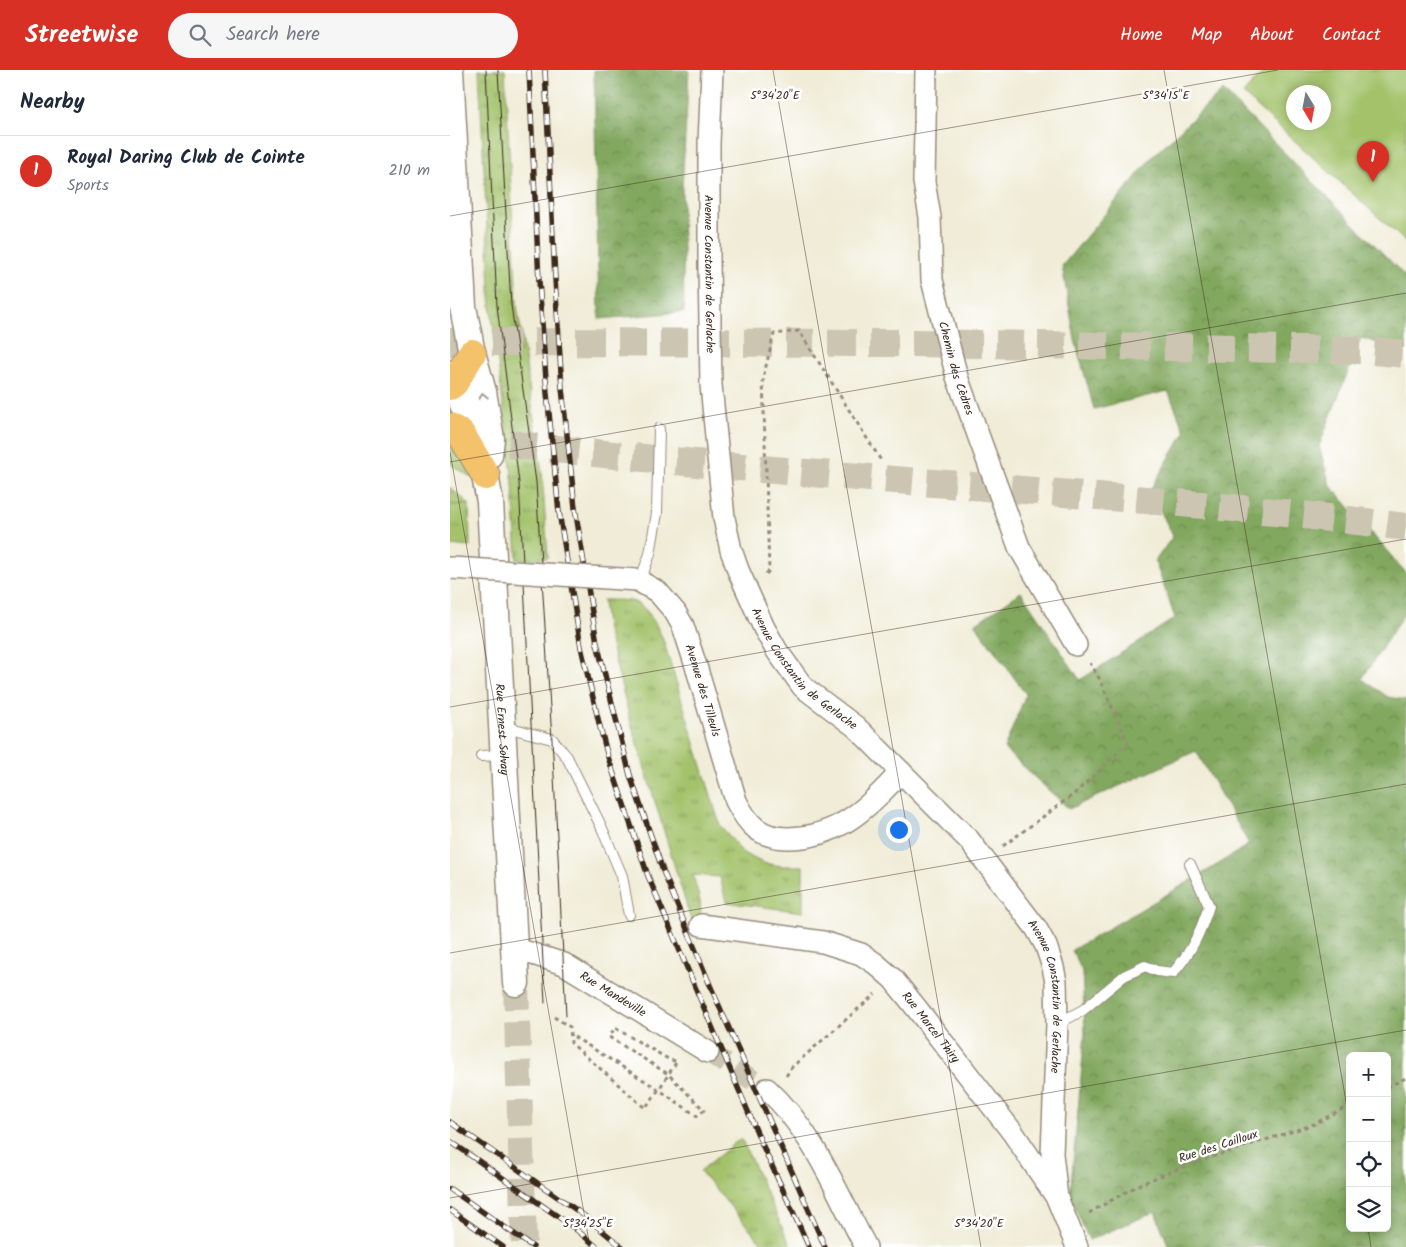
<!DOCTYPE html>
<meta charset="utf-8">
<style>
:root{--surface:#fff;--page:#f6f6f7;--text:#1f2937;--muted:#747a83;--line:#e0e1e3;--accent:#d93025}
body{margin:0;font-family:Kalam,sans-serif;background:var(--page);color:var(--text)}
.controls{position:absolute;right:15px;bottom:15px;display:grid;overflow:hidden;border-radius:8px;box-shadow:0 2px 12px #0003}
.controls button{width:45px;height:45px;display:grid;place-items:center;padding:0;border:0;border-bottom:1px solid var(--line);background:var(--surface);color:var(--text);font:25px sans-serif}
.compass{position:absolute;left:836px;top:15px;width:45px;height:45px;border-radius:50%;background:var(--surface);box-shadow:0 2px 12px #0003;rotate:170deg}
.you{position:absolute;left:448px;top:759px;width:18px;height:18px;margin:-12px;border:4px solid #fff;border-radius:50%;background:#1a73e8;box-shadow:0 0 0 8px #1a73e833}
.badge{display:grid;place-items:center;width:32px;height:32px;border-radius:50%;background:var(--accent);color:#fff;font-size:16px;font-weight:700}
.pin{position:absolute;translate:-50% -41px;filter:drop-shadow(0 1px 2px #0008)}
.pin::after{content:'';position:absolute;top:26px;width:18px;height:15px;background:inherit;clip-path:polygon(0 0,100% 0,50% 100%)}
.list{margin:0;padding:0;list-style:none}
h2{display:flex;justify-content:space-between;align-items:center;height:65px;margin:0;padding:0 20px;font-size:21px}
h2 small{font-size:16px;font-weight:400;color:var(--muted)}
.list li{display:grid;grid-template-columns:32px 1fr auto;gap:15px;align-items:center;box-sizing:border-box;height:70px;padding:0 20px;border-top:1px solid var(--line)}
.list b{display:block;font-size:19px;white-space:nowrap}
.list p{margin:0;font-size:16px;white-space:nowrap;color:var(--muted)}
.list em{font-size:16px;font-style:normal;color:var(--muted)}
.icon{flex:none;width:28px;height:28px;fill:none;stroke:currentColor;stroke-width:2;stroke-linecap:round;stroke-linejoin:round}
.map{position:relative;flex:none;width:956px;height:1177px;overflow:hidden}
header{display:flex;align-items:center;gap:30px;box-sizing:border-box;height:70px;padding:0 25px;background:var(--accent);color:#fff}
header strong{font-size:24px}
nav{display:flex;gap:28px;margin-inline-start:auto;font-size:18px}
.search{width:350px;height:45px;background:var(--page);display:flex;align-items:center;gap:12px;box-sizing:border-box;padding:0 18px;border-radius:28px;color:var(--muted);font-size:19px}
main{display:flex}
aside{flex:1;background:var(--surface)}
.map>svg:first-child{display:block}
.grass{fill:url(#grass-tufts);stroke:#6f7644}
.forest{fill:url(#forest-crowns);stroke:#5e693e;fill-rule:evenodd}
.park{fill:#a3c26b;stroke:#6f7644;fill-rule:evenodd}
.garden{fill:url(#garden-dots);stroke:#6f7644}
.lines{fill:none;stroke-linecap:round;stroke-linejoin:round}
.minor-tunnel{stroke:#ccc5b2;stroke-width:21;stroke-dasharray:21 11;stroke-linecap:butt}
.tertiary-tunnel{stroke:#ccc5b2;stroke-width:26;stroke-dasharray:26 13;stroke-linecap:butt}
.motorway-tunnel{stroke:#ccc5b2;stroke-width:28;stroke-dasharray:28 14;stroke-linecap:butt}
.service-casing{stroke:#968b7a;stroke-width:12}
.minor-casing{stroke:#968b7a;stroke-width:24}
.tertiary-casing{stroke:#968b7a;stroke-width:29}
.motorway-casing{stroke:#968b7a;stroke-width:30}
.path{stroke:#968b7a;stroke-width:3;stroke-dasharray:4 4;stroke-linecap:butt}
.service{stroke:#fff;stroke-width:10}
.minor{stroke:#fff;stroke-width:21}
.tertiary{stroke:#fff;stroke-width:26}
.motorway{stroke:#f3c26a;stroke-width:28}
.tram{stroke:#3b2a1e;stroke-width:1}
.rail-casing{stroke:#3b2a1e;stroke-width:5.5}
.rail{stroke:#fff;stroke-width:4;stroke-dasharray:11;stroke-linecap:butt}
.minor-bridge-casing{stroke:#968b7a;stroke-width:24;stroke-linecap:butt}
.minor-bridge{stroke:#fff;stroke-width:21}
.oneway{stroke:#a79f9a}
.ticks{fill:none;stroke:#3b2a1e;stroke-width:1;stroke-opacity:0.45}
.labels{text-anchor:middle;stroke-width:5;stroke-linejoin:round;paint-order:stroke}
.street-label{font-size:12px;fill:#3b2a1e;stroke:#fff}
.ticks-label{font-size:12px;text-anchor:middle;fill:#3b2a1e;stroke:#fff;stroke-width:5;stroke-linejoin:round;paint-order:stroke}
</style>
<header>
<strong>Streetwise</strong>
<div class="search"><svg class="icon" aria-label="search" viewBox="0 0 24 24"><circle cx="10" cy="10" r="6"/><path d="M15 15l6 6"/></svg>Search here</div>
<nav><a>Home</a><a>Map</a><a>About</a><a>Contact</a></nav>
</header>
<main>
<aside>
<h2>Nearby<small></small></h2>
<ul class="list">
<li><span class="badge">1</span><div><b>Royal Daring Club de Cointe</b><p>Sports</p></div><em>210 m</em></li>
</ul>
</aside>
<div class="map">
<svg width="956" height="1177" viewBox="0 0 956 1177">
<defs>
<pattern id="grass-tufts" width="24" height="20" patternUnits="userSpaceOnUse" patternTransform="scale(1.25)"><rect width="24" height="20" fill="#a3c26b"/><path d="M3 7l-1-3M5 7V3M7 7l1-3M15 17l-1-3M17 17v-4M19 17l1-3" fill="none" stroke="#869e57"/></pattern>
<pattern id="forest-crowns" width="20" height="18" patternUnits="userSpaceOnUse" patternTransform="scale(1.25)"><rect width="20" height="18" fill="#82a85f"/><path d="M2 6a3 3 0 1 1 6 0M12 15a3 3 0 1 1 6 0" fill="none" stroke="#6c894e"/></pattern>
<pattern id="garden-dots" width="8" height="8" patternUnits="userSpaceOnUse" patternTransform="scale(1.25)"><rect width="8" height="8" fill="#a3c26b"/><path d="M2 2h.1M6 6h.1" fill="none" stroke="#869e57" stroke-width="1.8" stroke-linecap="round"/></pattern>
</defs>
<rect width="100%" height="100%" fill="#fff"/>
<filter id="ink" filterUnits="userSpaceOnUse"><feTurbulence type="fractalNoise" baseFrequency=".02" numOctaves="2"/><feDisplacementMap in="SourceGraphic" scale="10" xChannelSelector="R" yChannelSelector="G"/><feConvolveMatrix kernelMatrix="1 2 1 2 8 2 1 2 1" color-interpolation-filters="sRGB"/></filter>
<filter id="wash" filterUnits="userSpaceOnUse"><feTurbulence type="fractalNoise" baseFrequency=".0096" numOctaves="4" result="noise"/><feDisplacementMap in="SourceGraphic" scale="20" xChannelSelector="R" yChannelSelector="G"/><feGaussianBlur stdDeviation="1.12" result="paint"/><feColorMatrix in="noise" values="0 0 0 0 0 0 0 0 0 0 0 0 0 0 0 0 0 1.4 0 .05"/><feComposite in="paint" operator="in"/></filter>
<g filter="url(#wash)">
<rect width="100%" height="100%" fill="#f0ecd7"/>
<g class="grass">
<polygon points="29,0 55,0 67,235 92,403 98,488 67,490 63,414 41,237"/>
<polygon points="0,368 24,409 0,394"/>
<polygon points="19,434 20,477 0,475 0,435"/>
<path d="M153,530C162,530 172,530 181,531C198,535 206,555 213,569L270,755L293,783L313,793L331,796H353V842L276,832L270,807L243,805L250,831L251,847L241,850L181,653L156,556Z"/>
<polygon points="291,1068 338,1170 342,1177 315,1177 250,1101"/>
</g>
<g class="forest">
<polygon points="144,0 239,0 232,118 234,242 149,249"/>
<path d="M773,20L956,207V281L911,268L869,376L880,415L956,503V541L912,609L938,627L956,630V1177H719L705,1142L639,1170L620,1126L635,963L632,901L622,880L762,798L799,774L746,681L619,739L554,679L576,624L525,554L571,522L630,610L725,548L705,491L723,466L700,420L735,362L718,321L644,339L625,270L612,196L704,85ZM900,986H937V1158H900Z"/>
</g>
<path class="park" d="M815,0H956V172L793,24ZM844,22H874V52H844Z"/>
<polygon class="garden" points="0,417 19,434 0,435"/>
</g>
<g filter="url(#ink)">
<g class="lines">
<polyline class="minor-tunnel" points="258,982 317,1019"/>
<polyline class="tertiary-tunnel" points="66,913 74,1177"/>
<g class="motorway-tunnel">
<polyline points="0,272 462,273 913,280 956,284"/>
<path d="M17,370C108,379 199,389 290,397C512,417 735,429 956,457"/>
</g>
<defs>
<g id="service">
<polyline points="190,511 200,484 207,443 209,359"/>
<polyline points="53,656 102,669 117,687 151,756 172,806 179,845"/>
<polyline points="31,686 52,685"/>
<path d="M607,954L633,940L674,906L695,896L707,901L723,903C742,881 750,863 759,836L740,794"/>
</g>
<g id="minor">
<path id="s1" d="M262,0L259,74V194L261,315L274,448L281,480L288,500L314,558L327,581L353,617L406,657L519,770L586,858L596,876L603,897L606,912L607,954L602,1084L607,1128"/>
<path id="s2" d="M476,0L474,112L480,147L482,210L507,307L569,477L626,575"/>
<polyline points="0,498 18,499"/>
<path id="s3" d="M187,510L208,522L225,542L233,556L246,596L286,731C298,755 310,768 338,768C389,768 418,737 451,702"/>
<path id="s4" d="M251,855L373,872L411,884L426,894L443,909L464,935L563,1063L607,1128L627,1177"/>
<path id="s5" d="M64,878L114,894L258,982"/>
<path d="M317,1019C364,1062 386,1122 416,1177"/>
</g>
<g id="tertiary">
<polyline points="0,0 13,237 22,283 33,322 41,369 39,385"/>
<path id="s6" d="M0,304C19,344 33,389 40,432L66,913"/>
</g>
<g id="motorway">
<polyline points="0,316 4,313 22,283"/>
<polyline points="0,357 11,364 36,406"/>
</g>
</defs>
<use href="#service" class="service-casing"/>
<use href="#minor" class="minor-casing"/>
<use href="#tertiary" class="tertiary-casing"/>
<use href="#motorway" class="motorway-casing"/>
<g class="path">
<polyline points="316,504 319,501 313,308 324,264 349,261 432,392"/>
<polyline points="553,776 623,725 678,673 649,608 640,593"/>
<path d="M104,947L120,957L121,973L195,1038C207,1024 217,1006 227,991L220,990L165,958L159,967L218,1004L254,1040L247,1046L208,1019L121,965"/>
<polyline points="336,1006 342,997 425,924"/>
<polyline points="937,1017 956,1008"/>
<polyline points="639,1143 690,1114 743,1093 862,1055 900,1035"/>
</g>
<use href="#service" class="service"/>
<use href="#minor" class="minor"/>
<use href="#tertiary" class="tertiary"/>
<use href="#motorway" class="motorway"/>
<g class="tram">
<polyline points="36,0 47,236 69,413 95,933"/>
<polyline points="48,0 61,235 86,412 103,686 116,946"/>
</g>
<defs>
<g id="rail">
<polyline points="79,0 89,211 97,323 109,442 131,577 149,653 158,687 198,806 311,1072 359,1177"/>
<polyline points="95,0 105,209 112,318 125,438 147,573 180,705 213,801 260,915 375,1177"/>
<polyline points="0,1052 132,1144 172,1177"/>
<polyline points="0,1071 123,1157 147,1177"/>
<polyline points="0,1119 83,1177"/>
<polyline points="0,1140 53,1177"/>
</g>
</defs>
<use href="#rail" class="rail-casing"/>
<use href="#rail" class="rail"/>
<defs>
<polyline id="minor-bridge" points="18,499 187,510"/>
</defs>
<use href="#minor-bridge" class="minor-bridge-casing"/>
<use href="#minor-bridge" class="minor-bridge"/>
</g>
<defs><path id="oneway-chevron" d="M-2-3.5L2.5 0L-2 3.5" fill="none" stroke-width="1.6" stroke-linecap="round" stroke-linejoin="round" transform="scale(1.25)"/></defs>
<use class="oneway" href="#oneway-chevron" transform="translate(33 326) rotate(-101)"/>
</g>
<path class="ticks" d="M323,0L531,1177M714,0L900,1054M0,146L828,0M0,382L140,1177M0,392L956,223M0,637L956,469M0,883L956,714M0,1128L956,960M918,1158L921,1177"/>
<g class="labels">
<g class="street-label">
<text dy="4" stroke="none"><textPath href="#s1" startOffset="204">Avenue Constantin de Gerlache</textPath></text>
<text dy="4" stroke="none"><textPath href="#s2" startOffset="302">Chemin des Cèdres</textPath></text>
<text dy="4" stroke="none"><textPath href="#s1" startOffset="624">Avenue Constantin de Gerlache</textPath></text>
<text dy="4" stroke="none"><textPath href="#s3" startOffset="134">Avenue des Tilleuls</textPath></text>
<text dy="4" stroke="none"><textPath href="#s6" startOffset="362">Rue Ernest Solvay</textPath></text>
<text dy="4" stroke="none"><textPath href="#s5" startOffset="110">Rue Mandeville</textPath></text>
<text dy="4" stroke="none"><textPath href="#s1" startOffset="1044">Avenue Constantin de Gerlache</textPath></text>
<text dy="4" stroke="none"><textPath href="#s4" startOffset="265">Rue Marcel Thiry</textPath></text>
<text transform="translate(768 1076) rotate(-18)" y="4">Rue des Cailloux</text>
</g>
</g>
<g class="ticks-label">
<text x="325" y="29">5°34'20"E</text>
<text x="716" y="29">5°34'15"E</text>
<text x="138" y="1157">5°34'25"E</text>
<text x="529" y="1157">5°34'20"E</text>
</g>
</svg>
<div class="controls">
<button>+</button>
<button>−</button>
<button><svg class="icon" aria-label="locate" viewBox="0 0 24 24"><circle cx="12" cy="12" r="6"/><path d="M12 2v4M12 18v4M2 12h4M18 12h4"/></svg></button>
<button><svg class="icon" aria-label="layers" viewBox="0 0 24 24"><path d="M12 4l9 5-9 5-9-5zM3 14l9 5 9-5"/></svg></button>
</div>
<svg class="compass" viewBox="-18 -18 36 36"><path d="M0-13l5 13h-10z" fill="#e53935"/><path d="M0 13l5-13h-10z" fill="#747a83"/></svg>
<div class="you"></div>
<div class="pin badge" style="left:923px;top:112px">1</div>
</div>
</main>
